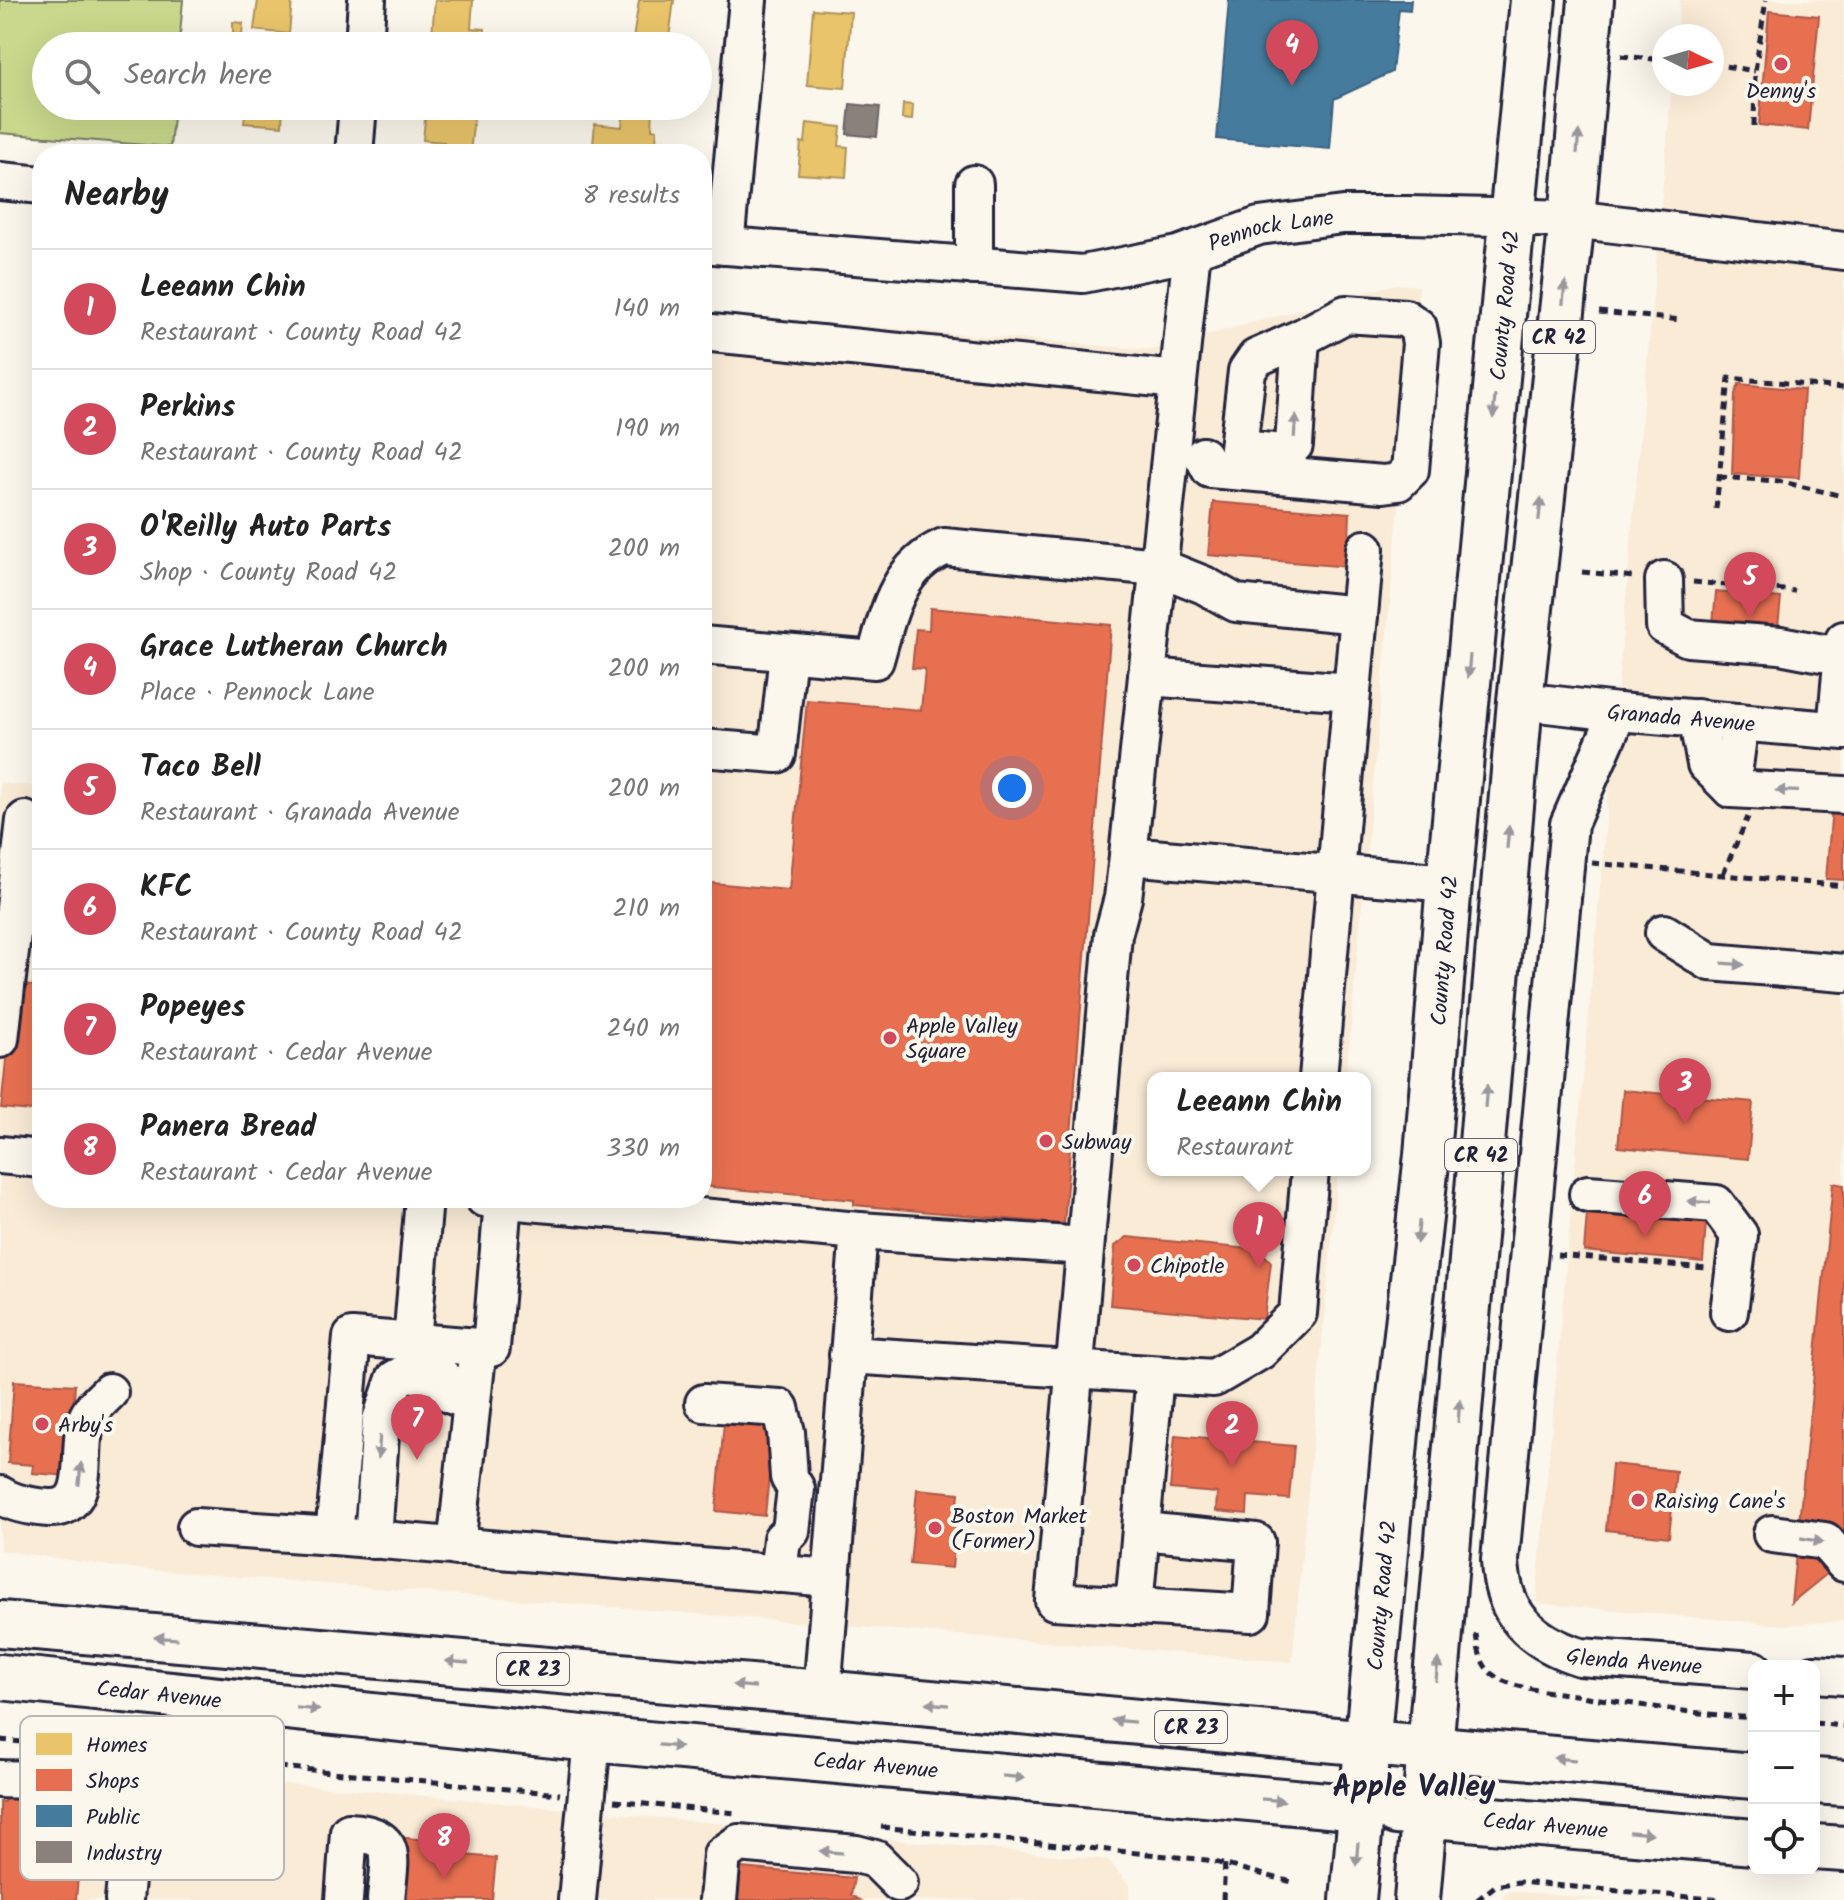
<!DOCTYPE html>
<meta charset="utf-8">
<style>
:root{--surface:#fff;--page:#f6f6f6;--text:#222;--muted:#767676;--line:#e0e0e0;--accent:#d1495b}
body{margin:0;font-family:Kalam,sans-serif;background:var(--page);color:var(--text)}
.controls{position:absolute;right:24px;bottom:24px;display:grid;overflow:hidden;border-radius:16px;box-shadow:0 8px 32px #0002}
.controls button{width:72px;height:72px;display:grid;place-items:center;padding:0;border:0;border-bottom:2px solid var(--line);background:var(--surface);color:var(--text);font:40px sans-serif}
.compass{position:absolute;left:1652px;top:24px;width:72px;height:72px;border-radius:50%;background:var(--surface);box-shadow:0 8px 32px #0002;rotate:95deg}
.you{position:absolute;left:1012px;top:788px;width:28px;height:28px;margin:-20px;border:6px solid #fff;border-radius:50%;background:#1a73e8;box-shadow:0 0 0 12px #1a73e833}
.badge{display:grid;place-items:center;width:52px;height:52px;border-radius:50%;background:var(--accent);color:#fff;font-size:26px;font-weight:700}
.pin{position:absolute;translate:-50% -66px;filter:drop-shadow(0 2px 4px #0008)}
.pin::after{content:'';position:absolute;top:42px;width:28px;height:24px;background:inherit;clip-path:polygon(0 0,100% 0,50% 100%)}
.popup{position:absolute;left:1147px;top:1072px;width:224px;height:104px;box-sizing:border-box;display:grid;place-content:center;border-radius:16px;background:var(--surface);filter:drop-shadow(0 2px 6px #0005);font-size:26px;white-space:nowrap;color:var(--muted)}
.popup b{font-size:30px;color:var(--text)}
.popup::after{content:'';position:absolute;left:50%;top:100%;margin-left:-16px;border:16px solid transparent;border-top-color:var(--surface)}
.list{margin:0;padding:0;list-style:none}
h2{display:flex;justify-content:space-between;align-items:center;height:104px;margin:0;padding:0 32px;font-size:34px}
h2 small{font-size:26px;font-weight:400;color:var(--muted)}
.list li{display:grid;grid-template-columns:52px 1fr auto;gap:24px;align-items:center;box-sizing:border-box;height:120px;padding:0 32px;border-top:2px solid var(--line)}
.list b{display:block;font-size:30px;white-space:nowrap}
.list p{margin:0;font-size:26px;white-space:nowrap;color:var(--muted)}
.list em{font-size:26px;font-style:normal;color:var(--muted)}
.icon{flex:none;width:44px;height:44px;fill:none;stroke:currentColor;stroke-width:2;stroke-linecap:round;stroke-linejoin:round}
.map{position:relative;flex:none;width:1844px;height:1900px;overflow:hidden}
.search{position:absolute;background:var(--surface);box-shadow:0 8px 32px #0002;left:32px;top:32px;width:680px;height:88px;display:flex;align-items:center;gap:20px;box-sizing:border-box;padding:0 28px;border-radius:44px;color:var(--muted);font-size:30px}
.panel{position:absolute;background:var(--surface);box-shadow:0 8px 32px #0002;left:32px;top:144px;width:680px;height:1064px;border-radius:32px}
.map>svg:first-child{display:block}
.built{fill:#f9ebd6}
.green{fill:#c9d88c;stroke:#767d64;stroke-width:2}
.homes{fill:#e9c46a;stroke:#ad935c;stroke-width:2}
.shops{fill:#e76f51;stroke:#ac584a;stroke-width:2}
.public{fill:#457b9d;stroke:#3a6080;stroke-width:2}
.industry{fill:#8a817c;stroke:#6b6468;stroke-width:2}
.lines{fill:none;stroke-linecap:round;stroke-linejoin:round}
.minor-casing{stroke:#22223b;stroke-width:42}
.major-casing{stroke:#22223b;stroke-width:50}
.highway-casing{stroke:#22223b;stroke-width:50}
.path{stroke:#22223b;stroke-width:5;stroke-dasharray:8 6;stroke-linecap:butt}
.minor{stroke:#fbf7ec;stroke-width:36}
.major{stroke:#fbf7ec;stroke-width:44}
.highway{stroke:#fbf7ec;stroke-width:44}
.oneway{fill:#99979c}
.poi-dot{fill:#d1495b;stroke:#fbf7ec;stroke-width:3}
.labels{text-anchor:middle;stroke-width:8;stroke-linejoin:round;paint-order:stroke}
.shield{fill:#fbf7ec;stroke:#636270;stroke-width:2}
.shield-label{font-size:20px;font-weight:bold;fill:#22223b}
.poi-label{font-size:22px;fill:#22223b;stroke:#fbf7ec;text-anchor:start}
.street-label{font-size:22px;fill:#22223b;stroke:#fbf7ec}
.district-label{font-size:30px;font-weight:bold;fill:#22223b;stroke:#fbf7ec}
.key{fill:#fbf7ec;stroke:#bab7b7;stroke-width:2}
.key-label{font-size:22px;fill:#22223b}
</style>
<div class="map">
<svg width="1844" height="1900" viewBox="0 0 1844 1900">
<rect width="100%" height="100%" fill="#fbf7ec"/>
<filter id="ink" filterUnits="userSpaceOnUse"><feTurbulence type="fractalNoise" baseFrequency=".0125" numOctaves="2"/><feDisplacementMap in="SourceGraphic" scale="16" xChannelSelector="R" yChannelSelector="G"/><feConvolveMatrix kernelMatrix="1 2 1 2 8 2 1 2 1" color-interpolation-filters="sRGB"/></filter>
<g filter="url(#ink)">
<g class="built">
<polygon points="1680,0 1844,0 1844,1621 1783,1625 1536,1603 1672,84 1712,84 1712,36 1677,36"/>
<polygon points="1396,284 1419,286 1346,1078 1153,1078 1153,1170 1338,1170 1292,1662 117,1567 0,1550 0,783 42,787 42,1198 702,1198 702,313 1152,350"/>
<polygon points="0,1761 374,1791 1108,1860 1130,1886 1129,1900 0,1900"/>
<polygon points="1509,1891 1609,1900 1500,1900"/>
</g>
<polygon class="green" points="0,0 183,0 179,46 46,46 46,106 174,106 170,147 0,133"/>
<g class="homes">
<polygon points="258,0 292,0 289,34 254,30"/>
<polygon points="435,0 473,0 471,28 485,29 483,46 431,45"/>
<polygon points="639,0 674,0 668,46 632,46"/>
<polygon points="813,9 851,12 845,88 807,85"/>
<polygon points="233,22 243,23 242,35 233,34"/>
<polygon points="903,104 913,105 912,120 902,119"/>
<polygon points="246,106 283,106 282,126 244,123"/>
<polygon points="432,106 475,106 470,154 442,153 444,142 423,140 426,109 432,110"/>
<polygon points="624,107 653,110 652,129 657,130 655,154 592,154 595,124 622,127"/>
<polygon points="807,123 841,127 839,146 848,147 846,177 798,174 801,142 805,143"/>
</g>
<g class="shops">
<polygon points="1769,11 1819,16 1808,130 1759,125"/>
<polygon points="1739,384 1804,390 1799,478 1732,474 1735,394"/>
<polygon points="1213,502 1350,513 1348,567 1208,555"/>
<polygon points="1716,592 1781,598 1777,637 1712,633"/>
<polygon points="930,608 1111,625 1064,1224 854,1205 854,1200 702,1186 702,882 789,890 807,700 921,710 925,669 912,668 916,629 929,630"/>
<polygon points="1832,807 1844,807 1844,880 1826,879"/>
<polygon points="42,904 42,1112 1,1108 14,984 33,986"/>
<polygon points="1623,1090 1753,1102 1748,1159 1618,1147"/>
<polygon points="1833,1183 1844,1185 1844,1560 1791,1603"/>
<polygon points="1587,1213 1706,1223 1703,1262 1584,1251"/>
<polygon points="1127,1237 1260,1250 1271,1262 1264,1319 1110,1305 1115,1246"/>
<polygon points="14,1381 75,1385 69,1476 32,1473 33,1465 8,1463"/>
<polygon points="724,1422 774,1427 765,1516 716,1511"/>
<polygon points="1175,1435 1294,1446 1289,1499 1248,1496 1247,1514 1216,1511 1217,1493 1170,1489"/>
<polygon points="1612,1464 1676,1471 1669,1537 1606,1530"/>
<polygon points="917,1489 959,1493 952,1568 910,1564"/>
<polygon points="6,1784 35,1787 33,1805 84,1809 76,1900 0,1900 0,1802 4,1802"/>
<polygon points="397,1837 455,1843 454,1854 496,1858 492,1900 391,1900"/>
<polygon points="741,1868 854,1878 851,1895 860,1900 738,1900"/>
</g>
<polygon class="public" points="1229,0 1411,0 1410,10 1399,9 1392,72 1334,99 1330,149 1217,139"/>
<g class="industry">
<polygon points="850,104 880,107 877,137 847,134"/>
<polygon points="579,106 615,106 614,115 578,112"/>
</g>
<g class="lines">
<defs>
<g id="minor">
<polyline points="364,46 367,0"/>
<polyline points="354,154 358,106"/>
<polyline points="0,181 42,185"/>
<path id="s1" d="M702,244L1083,274L1178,255L1259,226L1343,215H1408L1572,219L1844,251"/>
<polyline points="725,246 748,0"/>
<polyline points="974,266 974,184"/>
<polyline points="702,332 1178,380"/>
<polyline points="1238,448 1247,371 1256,358 1301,338 1294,445 1284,453 1241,449"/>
<polyline points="1203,456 1210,469 1383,484 1398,482 1410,470 1421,343 1418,327 1405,318 1346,314 1301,338"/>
<polyline points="1664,580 1665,626 1688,638 1780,645 1822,653"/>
<path d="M702,645L875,660C888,615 896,568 944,547L1159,567L1204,585L1236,603L1359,615"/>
<polyline points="1147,677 1352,692 1318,1078"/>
<polyline points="1352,692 1365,549"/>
<path id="s2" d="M1520,701L1618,712L1844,731"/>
<path id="s3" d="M1618,712L1569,824L1500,1560C1502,1614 1530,1641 1580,1657L1754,1670"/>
<polyline points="1697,718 1706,764 1731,789 1844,795"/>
<polyline points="1836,730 1844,640"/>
<polyline points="702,748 777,754 788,654"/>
<polyline points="1731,789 1740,722"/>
<polyline points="1128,856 1449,883"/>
<polyline points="1664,933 1710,962 1844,973"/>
<polyline points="0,1039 25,820"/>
<polyline points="0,1155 42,1159"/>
<polyline points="1588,1194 1716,1204 1739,1235 1729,1312"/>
<polyline points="484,1198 859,1231 1085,1246"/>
<polyline points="412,1342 424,1198"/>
<polyline points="848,1355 1214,1378 1260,1351 1298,1313 1310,1170"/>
<polyline points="704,1403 780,1408 786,1432 789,1477 796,1489 791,1531 782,1539 778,1574"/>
<path d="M0,1495C14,1504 32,1507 49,1508C94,1510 76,1451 86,1421C90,1409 100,1401 109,1392"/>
<polyline points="196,1527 334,1536 830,1578"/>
<polyline points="1142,1531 1256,1542 1251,1613 1054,1601 1113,935 1123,898 1128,856 1192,250"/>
<polyline points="1772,1534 1825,1541 1844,1563"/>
<polyline points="334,1536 352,1337 491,1348 503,1200"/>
<polyline points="373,1540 381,1420 395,1379 406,1373 442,1377 451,1395 472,1402"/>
<polyline points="456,1547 478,1347"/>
<polyline points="1134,1606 1155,1375"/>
<polyline points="1814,1674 1844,1676"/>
<polyline points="822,1693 859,1231"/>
<path d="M0,1779C36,1781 115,1773 129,1814C134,1827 125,1883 124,1900"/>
<path d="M344,1900L349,1832C401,1835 389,1858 386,1900"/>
<polyline points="577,1900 592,1739"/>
<polyline points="718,1900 722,1855 739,1843 856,1854 875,1859 899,1883"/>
</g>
<g id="major">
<polyline points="0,1624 822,1693 1368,1743"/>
<path id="s4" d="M0,1677L592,1739L1361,1808"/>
</g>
<g id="highway">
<polyline points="1368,1743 1754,1776"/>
<polyline points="1814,1781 1844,1783"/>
<path id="s5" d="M1396,1812L1754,1842"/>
<polyline points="1814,1847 1844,1849"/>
<path id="s6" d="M1353,1900L1396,1432L1427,1155L1449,883L1533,0"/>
<polyline points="1417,1900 1520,701 1572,219 1591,0"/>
</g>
</defs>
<use href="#minor" class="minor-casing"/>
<use href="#major" class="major-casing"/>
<use href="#highway" class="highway-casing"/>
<g class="path">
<polyline points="1621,56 1664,60"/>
<polyline points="1712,64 1755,71"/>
<polyline points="1754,126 1755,71 1766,0"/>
<polyline points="1599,312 1681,320"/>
<polyline points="1719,477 1778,481 1838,495"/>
<polyline points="1716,509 1729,378 1844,388"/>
<polyline points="1582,572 1635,577"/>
<polyline points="1693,582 1795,591"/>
<polyline points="1592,863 1844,886"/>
<polyline points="1723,874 1748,817"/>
<polyline points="1557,1255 1706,1268"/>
<path d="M1476,1634C1478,1648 1480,1664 1492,1674C1511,1690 1557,1692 1581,1696C1639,1705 1696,1714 1754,1718"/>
<polyline points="1814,1723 1844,1726"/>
<polyline points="0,1740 560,1794"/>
<polyline points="614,1801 735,1813"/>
<polyline points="881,1827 1207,1860 1292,1882"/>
<polyline points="1223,1900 1225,1862"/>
<polyline points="1477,1900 1495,1886 1518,1882 1723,1900"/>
</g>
<use href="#minor" class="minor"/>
<use href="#major" class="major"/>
<use href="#highway" class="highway"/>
</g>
<defs><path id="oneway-solid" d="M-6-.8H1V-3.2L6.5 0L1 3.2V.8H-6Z" transform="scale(2)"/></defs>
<g class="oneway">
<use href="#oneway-solid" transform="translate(1578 142) rotate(-85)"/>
<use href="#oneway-solid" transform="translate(1564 293) rotate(-84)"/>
<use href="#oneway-solid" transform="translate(1494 407) rotate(95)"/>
<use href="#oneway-solid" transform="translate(1295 426) rotate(-86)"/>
<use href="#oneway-solid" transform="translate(1540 509) rotate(-84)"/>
<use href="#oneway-solid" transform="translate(1469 666) rotate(95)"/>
<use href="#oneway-solid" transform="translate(1787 791) rotate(-178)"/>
<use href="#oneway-solid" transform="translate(1508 837) rotate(-85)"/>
<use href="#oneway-solid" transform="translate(1733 964) rotate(4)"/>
<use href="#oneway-solid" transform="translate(1486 1096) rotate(-85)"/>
<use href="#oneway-solid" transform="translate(1699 1202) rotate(-176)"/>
<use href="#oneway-solid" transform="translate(1418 1232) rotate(96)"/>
<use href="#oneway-solid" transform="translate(1459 1411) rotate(-85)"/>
<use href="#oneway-solid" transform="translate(379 1447) rotate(94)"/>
<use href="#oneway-solid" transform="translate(80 1474) rotate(-84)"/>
<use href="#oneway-solid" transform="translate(1812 1540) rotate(10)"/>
<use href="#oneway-solid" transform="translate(166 1638) rotate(-175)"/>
<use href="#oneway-solid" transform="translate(457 1662) rotate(-175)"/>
<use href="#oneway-solid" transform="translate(1437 1670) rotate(-85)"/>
<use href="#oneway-solid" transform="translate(744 1686) rotate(-175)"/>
<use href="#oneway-solid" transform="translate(937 1704) rotate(-175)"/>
<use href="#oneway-solid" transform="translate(308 1709) rotate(6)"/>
<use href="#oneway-solid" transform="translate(1123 1721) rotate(-175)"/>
<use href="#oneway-solid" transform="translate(670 1746) rotate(5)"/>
<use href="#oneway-solid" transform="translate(1565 1759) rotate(-175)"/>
<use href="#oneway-solid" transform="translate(1014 1777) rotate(5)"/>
<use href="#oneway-solid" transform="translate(1273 1800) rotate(5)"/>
<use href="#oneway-solid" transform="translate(1641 1833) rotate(5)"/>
<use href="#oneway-solid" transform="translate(831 1852) rotate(-175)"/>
<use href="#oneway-solid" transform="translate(1357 1854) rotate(95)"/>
</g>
</g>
<g class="poi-dot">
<circle cx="1781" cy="64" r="8"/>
<circle cx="890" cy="1038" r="8"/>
<circle cx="1046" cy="1141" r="8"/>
<circle cx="1134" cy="1265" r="8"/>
<circle cx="42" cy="1424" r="8"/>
<circle cx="1638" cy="1500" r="8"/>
<circle cx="935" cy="1528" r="8"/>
</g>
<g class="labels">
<g class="shield">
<rect x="1523" y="321" width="72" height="32" rx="6"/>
<rect x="1445" y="1139" width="72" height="32" rx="6"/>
<rect x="497" y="1653" width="72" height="32" rx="6"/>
<rect x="1155" y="1711" width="72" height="32" rx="6"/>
</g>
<g class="shield-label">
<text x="1559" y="344">CR 42</text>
<text x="1481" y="1162">CR 42</text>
<text x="533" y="1676">CR 23</text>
<text x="1191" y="1734">CR 23</text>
</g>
<g class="poi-label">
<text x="1781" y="98" text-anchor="middle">Denny's</text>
<text x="906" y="1033">Apple Valley<tspan x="906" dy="25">Square</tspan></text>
<text x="1062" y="1149">Subway</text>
<text x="1150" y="1273">Chipotle</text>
<text x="58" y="1432">Arby's</text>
<text x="1654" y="1508">Raising Cane's</text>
<text x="951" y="1523">Boston Market<tspan x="951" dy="25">(Former)</tspan></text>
</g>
<g class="street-label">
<text dy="8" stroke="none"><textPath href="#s1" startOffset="576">Pennock Lane</textPath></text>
<text dy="8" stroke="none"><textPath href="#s6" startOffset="1602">County Road 42</textPath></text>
<text dy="8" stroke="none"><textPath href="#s2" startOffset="162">Granada Avenue</textPath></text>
<text dy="8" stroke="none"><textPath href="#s6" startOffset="954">County Road 42</textPath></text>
<text dy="8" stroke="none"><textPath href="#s6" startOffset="306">County Road 42</textPath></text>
<text dy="8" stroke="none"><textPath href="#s3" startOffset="1052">Glenda Avenue</textPath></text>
<text dy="8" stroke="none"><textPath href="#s4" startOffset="160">Cedar Avenue</textPath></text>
<text dy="8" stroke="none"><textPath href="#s4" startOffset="880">Cedar Avenue</textPath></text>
<text dy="8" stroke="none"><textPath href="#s5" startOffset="150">Cedar Avenue</textPath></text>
</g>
<g class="district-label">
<text x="1414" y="1796">Apple Valley</text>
</g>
</g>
<rect x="20" y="1716" width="264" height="164" rx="12" class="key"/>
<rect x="36" y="1733" width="36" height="22" fill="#e9c46a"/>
<rect x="36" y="1769" width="36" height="22" fill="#e76f51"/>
<rect x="36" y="1805" width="36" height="22" fill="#457b9d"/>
<rect x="36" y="1841" width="36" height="22" fill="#8a817c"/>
<g class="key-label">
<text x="86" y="1752">Homes</text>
<text x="86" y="1788">Shops</text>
<text x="86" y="1824">Public</text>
<text x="86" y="1860">Industry</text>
</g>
</svg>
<div class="controls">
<button>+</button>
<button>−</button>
<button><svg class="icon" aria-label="locate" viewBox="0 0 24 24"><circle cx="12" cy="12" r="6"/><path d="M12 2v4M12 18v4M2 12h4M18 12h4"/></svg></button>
</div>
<svg class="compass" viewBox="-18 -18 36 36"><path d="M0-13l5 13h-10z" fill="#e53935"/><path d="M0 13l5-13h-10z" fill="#767676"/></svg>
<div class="you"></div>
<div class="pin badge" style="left:1259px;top:1268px">1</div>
<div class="popup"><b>Leeann Chin</b>Restaurant</div>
<div class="pin badge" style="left:1232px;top:1467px">2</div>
<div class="pin badge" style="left:1685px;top:1124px">3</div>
<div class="pin badge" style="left:1292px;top:86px">4</div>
<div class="pin badge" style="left:1750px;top:618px">5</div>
<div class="pin badge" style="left:1645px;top:1237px">6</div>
<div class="pin badge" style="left:417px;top:1460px">7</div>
<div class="pin badge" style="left:444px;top:1879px">8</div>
<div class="search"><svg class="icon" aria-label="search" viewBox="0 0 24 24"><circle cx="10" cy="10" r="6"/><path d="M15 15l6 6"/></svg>Search here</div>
<section class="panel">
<h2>Nearby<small>8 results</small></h2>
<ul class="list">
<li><span class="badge">1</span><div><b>Leeann Chin</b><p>Restaurant · County Road 42</p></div><em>140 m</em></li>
<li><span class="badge">2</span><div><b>Perkins</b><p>Restaurant · County Road 42</p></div><em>190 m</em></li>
<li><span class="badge">3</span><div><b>O'Reilly Auto Parts</b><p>Shop · County Road 42</p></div><em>200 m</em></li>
<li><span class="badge">4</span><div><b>Grace Lutheran Church</b><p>Place · Pennock Lane</p></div><em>200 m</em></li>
<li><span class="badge">5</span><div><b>Taco Bell</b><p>Restaurant · Granada Avenue</p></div><em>200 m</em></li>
<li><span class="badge">6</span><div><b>KFC</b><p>Restaurant · County Road 42</p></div><em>210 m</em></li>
<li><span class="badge">7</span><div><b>Popeyes</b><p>Restaurant · Cedar Avenue</p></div><em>240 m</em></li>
<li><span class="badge">8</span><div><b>Panera Bread</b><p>Restaurant · Cedar Avenue</p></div><em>330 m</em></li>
</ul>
</section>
</div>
